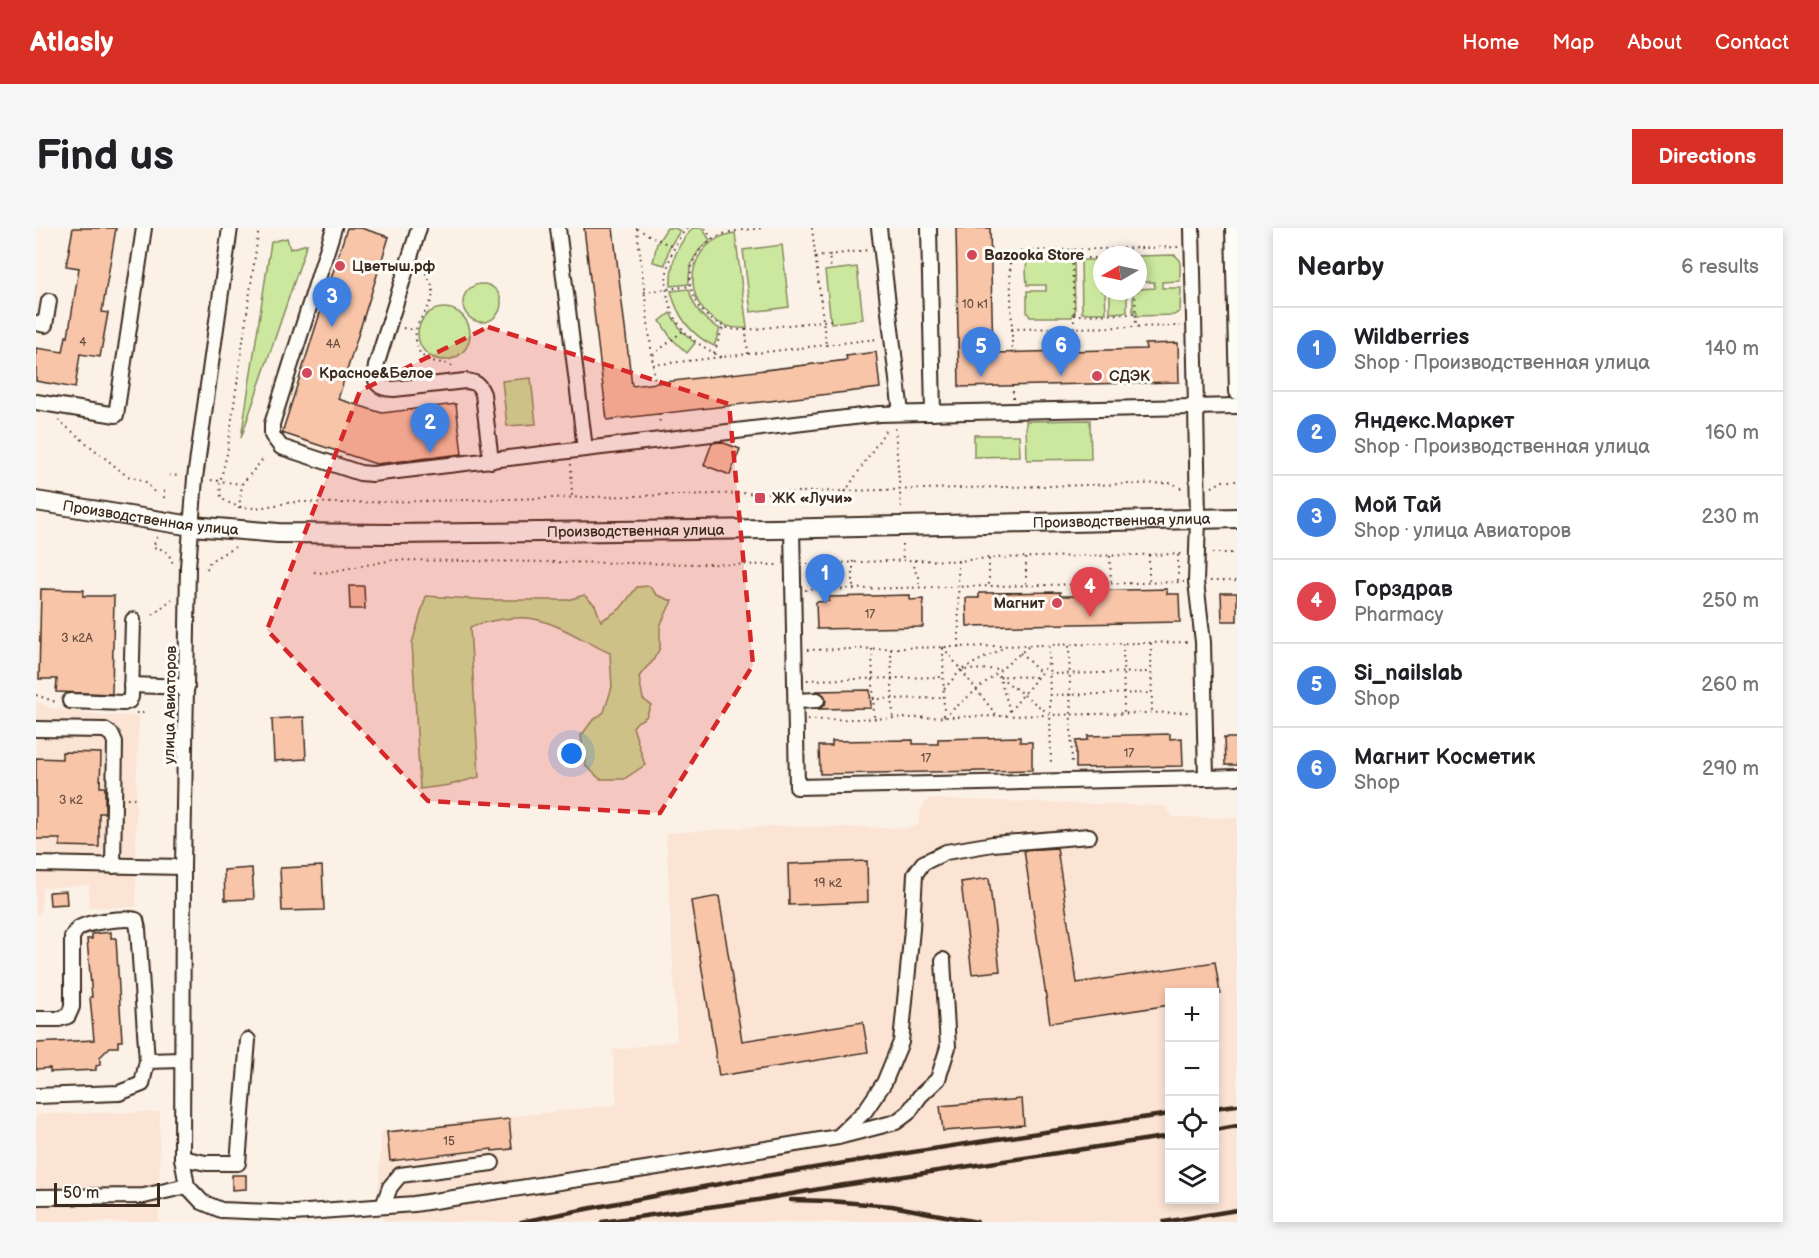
<!DOCTYPE html>
<meta charset="utf-8">
<style>
:root{--surface:#fff;--page:#f6f6f6;--text:#202124;--muted:#757577;--line:#e0e0e0;--accent:#d93025}
body{margin:0;font-family:"Balsamiq Sans",sans-serif;background:var(--page);color:var(--text)}
.controls{position:absolute;right:18px;bottom:18px;display:grid;overflow:hidden;border-radius:0px;box-shadow:0 3px 9px #0003}
.controls button{width:54px;height:54px;display:grid;place-items:center;padding:0;border:0;border-bottom:2px solid var(--line);background:var(--surface);color:var(--text);font:30px sans-serif}
.compass{position:absolute;left:1057px;top:18px;width:54px;height:54px;border-radius:50%;background:var(--surface);box-shadow:0 3px 9px #0003;rotate:261deg}
.scale{position:absolute;left:18px;bottom:15px;width:106px;box-sizing:border-box;padding-left:6px;border:3px solid #3b2a1e;border-top:0;font-size:16px;line-height:21px;white-space:nowrap;color:#3b2a1e;-webkit-text-stroke:4px #fdfcf7;paint-order:stroke}
.you{position:absolute;left:536px;top:526px;width:21px;height:21px;margin:-15px;border:4px solid #fff;border-radius:50%;background:#1a73e8;box-shadow:0 0 0 9px #1a73e833}
.badge{display:grid;place-items:center;width:39px;height:39px;border-radius:50%;background:var(--accent);color:#fff;font-size:20px;font-weight:700}
.pin{position:absolute;translate:-50% -50px;filter:drop-shadow(0 2px 3px #0008)}
.pin::after{content:'';position:absolute;top:32px;width:21px;height:18px;background:inherit;clip-path:polygon(0 0,100% 0,50% 100%)}
.list{margin:0;padding:0;list-style:none}
h2{display:flex;justify-content:space-between;align-items:center;height:78px;margin:0;padding:0 24px;font-size:26px}
h2 small{font-size:20px;font-weight:400;color:var(--muted)}
.list li{display:grid;grid-template-columns:39px 1fr auto;gap:18px;align-items:center;box-sizing:border-box;height:84px;padding:0 24px;border-top:2px solid var(--line)}
.list b{display:block;font-size:22px;white-space:nowrap}
.list p{margin:0;font-size:20px;white-space:nowrap;color:var(--muted)}
.list em{font-size:20px;font-style:normal;color:var(--muted)}
.icon{flex:none;width:33px;height:33px;fill:none;stroke:currentColor;stroke-width:2;stroke-linecap:round;stroke-linejoin:round}
.map{position:relative;flex:none;width:1201px;height:994px;overflow:hidden;border-radius:0px}
header{display:flex;align-items:center;gap:36px;box-sizing:border-box;height:84px;padding:0 30px;background:var(--accent);color:#fff}
header strong{font-size:28px}
nav{display:flex;gap:33px;margin-inline-start:auto;font-size:21px}
.intro{display:flex;align-items:center;justify-content:space-between;box-sizing:border-box;height:144px;padding:0 36px}
h1{margin:0;font-size:42px}
.button{padding:15px 27px;border-radius:0px;background:var(--accent);color:#fff;font-size:21px;font-weight:700}
main{display:flex;gap:36px;padding:0 36px}
aside{flex:1;background:var(--surface);border-radius:0px;box-shadow:0 3px 9px #0003}
.map>svg:first-child{display:block}
.built{fill:#fbe4d4;fill-rule:evenodd}
.green{fill:#cce89f;stroke:#84895e;stroke-width:1.5}
.building{fill:#f8c5a9;stroke:#3b2a1e;stroke-width:1.5}
.lines{fill:none;stroke-linecap:round;stroke-linejoin:round}
.minor-casing{stroke:#3b2a1e;stroke-width:18}
.major-casing{stroke:#3b2a1e;stroke-width:22}
.path{stroke:#3b2a1e;stroke-width:2;stroke-dasharray:1.5 4.5;stroke-linecap:butt}
.minor{stroke:#fdfcf7;stroke-width:14}
.major{stroke:#fdfcf7;stroke-width:18}
.rail{stroke:#3b2a1e;stroke-width:4.5}
.marked{fill:#d62828;fill-opacity:0.2;stroke:#d62828;stroke-width:4.5;stroke-dasharray:12 8;stroke-linejoin:round}
.poi-dot{fill:#d1495b;stroke:#fdfcf7;stroke-width:2}
.labels{text-anchor:middle;stroke-width:6;stroke-linejoin:round;paint-order:stroke}
.number-label{font-size:12px;fill:#6a5141}
.poi-label{font-size:15px;font-weight:bold;fill:#3b2a1e;stroke:#fdfcf7;text-anchor:start}
.street-label{font-size:15px;fill:#3b2a1e;stroke:#fdfcf7}
</style>
<header>
<strong>Atlasly</strong>
<nav><a>Home</a><a>Map</a><a>About</a><a>Contact</a></nav>
</header>
<div class="intro"><h1>Find us</h1><a class="button">Directions</a></div>
<main>
<div class="map">
<svg width="1201" height="994" viewBox="0 0 1201 994">
<rect width="100%" height="100%" fill="#fcf1e7"/>
<filter id="ink" filterUnits="userSpaceOnUse"><feTurbulence type="fractalNoise" baseFrequency=".0167" numOctaves="2"/><feDisplacementMap in="SourceGraphic" scale="12" xChannelSelector="R" yChannelSelector="G"/><feConvolveMatrix kernelMatrix="1 2 1 2 8 2 1 2 1" color-interpolation-filters="sRGB"/></filter>
<g filter="url(#ink)">
<g class="built">
<polygon points="0,473 15,480 66,487 103,488 100,570 100,679 53,679 53,657 6,660 5,686 0,686"/>
<path d="M893,571L1129,578L1137,589L1201,590V994H348L342,977L345,903L581,877L577,822L641,813L630,605L739,598L869,600L882,597L885,580ZM1134,764H1178V972H1134Z"/>
<polygon points="124,884 123,994 0,994 0,886"/>
</g>
<g class="green">
<polygon points="631,0 639,0 644,3 633,20 629,37 617,34 621,15"/>
<path d="M657,0H666L674,12C659,23 652,37 653,56L635,58C634,36 641,16 657,0Z"/>
<path d="M699,5L711,100C647,104 636,15 699,5Z"/>
<polygon points="251,10 254,21 271,16 205,210 235,14"/>
<polygon points="746,17 753,79 715,84 707,22"/>
<polygon points="1139,27 1144,32 1144,53 1126,54 1126,60 1145,60 1144,83 1138,87 1101,88 1101,84 1097,84 1097,63 1102,63 1102,61 1119,60 1118,54 1102,54 1102,28"/>
<path d="M1034,29V32H1038L1039,86H1036V89H994L991,84V63H1010V57H991C991,50 988,38 992,33C996,27 1027,29 1034,29Z"/>
<polygon points="1045,32 1066,32 1066,63 1069,63 1070,85 1046,85"/>
<polygon points="821,39 827,91 795,95 789,43"/>
<circle cx="446" cy="75" r="19"/>
<path d="M653,61C657,79 667,92 684,101L678,118C655,107 641,88 635,63Z"/>
<polygon points="1074,63 1091,63 1091,84 1074,85"/>
<circle cx="408" cy="106" r="26"/>
<polygon points="634,85 645,102 659,115 651,125 635,110 624,93"/>
<polygon points="495,150 500,196 471,198 466,153"/>
<polygon points="1054,192 1055,231 991,232 990,193"/>
<polygon points="938,207 983,207 984,228 938,229"/>
<path d="M613,358L621,367L636,373L624,398V420L616,434L608,442L603,449L607,471L615,477L610,489L601,494L597,499L609,537L588,551H564L550,538L545,508L556,493L568,484L576,459L574,425C549,414 524,396 498,391C481,387 450,393 434,399L443,549L414,557L384,561L376,415L390,368L453,372H532L548,367L559,377L565,393L584,381L601,359Z"/>
</g>
<g class="building">
<polygon points="37,0 80,0 66,84 72,85 64,129 44,126 39,160 0,153 0,120 27,124 30,108 32,109 43,40 30,38"/>
<polygon points="311,0 325,0 353,9 302,171 346,185 420,176 426,226 340,236 246,205"/>
<polygon points="548,0 577,0 596,158 811,132 810,128 840,124 844,160 571,192"/>
<polygon points="920,0 954,0 957,125 1110,121 1109,116 1142,115 1143,154 923,159"/>
<polygon points="685,214 704,221 694,247 668,237 676,215"/>
<polygon points="313,358 328,358 329,381 314,381"/>
<polygon points="5,361 48,362 47,368 78,368 76,466 20,464 21,451 3,451"/>
<polygon points="1131,361 1131,366 1143,366 1144,394 931,398 930,370 943,370 943,365 1024,364 1024,368 1049,368 1049,363"/>
<polygon points="1185,365 1201,365 1201,393 1186,393"/>
<polygon points="874,367 874,372 887,371 887,399 781,401 780,374 793,373 793,369"/>
<polygon points="834,462 835,480 782,481 789,477 790,472 788,467 781,463"/>
<polygon points="268,489 270,531 238,533 236,491"/>
<polygon points="1134,506 1134,511 1146,510 1147,538 1040,540 1040,513 1052,512 1052,508"/>
<polygon points="984,509 984,514 996,514 996,542 784,546 783,518 796,518 796,513 877,512 877,516 902,516 902,511"/>
<polygon points="1188,510 1201,510 1201,537 1189,537"/>
<polygon points="26,524 65,525 64,559 69,559 69,585 63,585 63,619 24,618 24,611 0,611 0,530 26,531"/>
<polygon points="1021,620 1041,755 1179,734 1184,765 1134,765 1134,777 1014,795 988,622"/>
<polygon points="831,633 832,674 753,677 752,636"/>
<polygon points="286,638 288,682 246,683 244,640"/>
<polygon points="216,640 218,671 189,672 188,642"/>
<polygon points="953,650 964,743 936,746 925,654"/>
<polygon points="30,663 31,676 14,677 13,664"/>
<polygon points="683,668 706,813 827,794 832,824 683,848 655,673"/>
<polygon points="75,704 75,710 80,710 86,813 82,813 82,819 74,819 64,829 64,837 60,838 60,842 14,844 14,840 0,841 0,815 58,812 54,769 56,769 51,711 56,711 56,706"/>
<polygon points="986,871 988,897 907,903 904,878"/>
<polygon points="473,891 476,921 456,923 456,921 354,933 351,904"/>
<polygon points="196,947 210,947 210,961 196,962"/>
</g>
<g class="lines">
<defs>
<g id="minor">
<polyline points="298,0 236,196 236,207 245,219 324,245 336,246 549,221"/>
<path d="M383,0L340,138C337,155 342,161 358,161L429,153C440,154 443,156 447,166L455,233"/>
<polyline points="522,0 549,221 843,186 1201,178"/>
<polyline points="843,0 865,185"/>
<polyline points="893,0 897,185"/>
<polyline points="1156,0 1160,179"/>
<polyline points="1197,0 1201,164"/>
<polyline points="0,95 9,97 13,73"/>
<polyline points="0,174 80,187 108,0"/>
<polyline points="756,300 761,559 1170,550 1167,414 1160,354 1162,291 1160,179"/>
<polyline points="95,457 151,459"/>
<polyline points="34,473 88,475 93,473 95,469 97,392"/>
<polyline points="760,473 781,472"/>
<polyline points="0,501 69,502 76,507 79,514 77,638"/>
<polyline points="1170,550 1201,549"/>
<polyline points="0,636 147,639"/>
<path d="M0,791H23L32,788L36,779V709C38,706 39,703 42,701C49,694 90,689 100,692L102,701L111,833"/>
<polyline points="0,868 83,865 106,856 111,833 146,832"/>
<polyline points="804,907 829,883 848,855 865,814 876,701 879,646 887,635 910,624 957,616 1053,608"/>
<polyline points="146,930 170,935 202,935 212,812"/>
<polyline points="151,958 146,930 147,639 152,339 159,250 194,0"/>
<polyline points="151,958 166,974 185,982 258,985 378,976 609,941 802,909 860,894 872,885 884,868 902,851 912,819 907,732"/>
<polyline points="0,969 108,968 151,958"/>
<polyline points="347,978 354,959 364,947 456,935"/>
</g>
<g id="major">
<path id="s1" d="M0,273L156,298L242,305L357,306L739,301L1201,290"/>
</g>
</defs>
<use href="#minor" class="minor-casing"/>
<use href="#major" class="major-casing"/>
<g class="path">
<path d="M223,0L191,226L184,254L185,270C211,289 234,275 263,274C277,274 291,275 306,275L1136,255L1145,260H1149"/>
<polyline points="601,0 617,137 841,111"/>
<path d="M651,0C625,30 622,76 651,106C661,116 673,122 685,129"/>
<polyline points="669,0 676,11"/>
<polyline points="776,0 790,117"/>
<polyline points="601,1 637,19"/>
<polyline points="1142,19 983,23 976,30 974,35 976,101 1144,98"/>
<polyline points="1036,21 1036,30 1066,30"/>
<polyline points="793,27 832,22"/>
<polyline points="779,29 793,27 795,42"/>
<polyline points="1036,30 1038,87"/>
<path d="M386,41L388,42C391,48 397,56 397,64C395,86 377,89 380,112C381,119 382,124 388,129C396,136 410,133 419,140"/>
<polyline points="1099,63 1100,99"/>
<polyline points="608,64 655,58"/>
<polyline points="367,100 379,102"/>
<polyline points="1038,100 1038,87 1099,86"/>
<polyline points="976,101 976,124"/>
<path d="M710,102C657,104 633,38 678,10C692,2 711,2 727,0"/>
<polyline points="678,125 687,99"/>
<polyline points="712,126 710,102 795,92"/>
<polyline points="617,127 648,102"/>
<polyline points="617,137 619,155"/>
<polyline points="977,157 977,170"/>
<polyline points="623,186 624,197"/>
<polyline points="22,192 91,248 109,253 119,265"/>
<polyline points="859,200 865,279"/>
<polyline points="535,236 536,269"/>
<polyline points="133,247 144,248"/>
<polyline points="175,252 205,256"/>
<polyline points="1176,259 1187,253 1201,253"/>
<polyline points="809,264 852,199"/>
<polyline points="128,270 128,259"/>
<polyline points="203,280 206,256 227,231"/>
<path d="M121,309L117,319C130,321 134,326 138,339"/>
<polyline points="866,316 867,332"/>
<polyline points="1176,325 1201,325"/>
<polyline points="1113,327 1113,354"/>
<polyline points="1142,327 1142,354"/>
<polyline points="1074,328 1075,355"/>
<polyline points="990,330 990,357"/>
<polyline points="953,331 953,358"/>
<polyline points="879,332 878,342 883,348 883,359"/>
<polyline points="817,333 817,360"/>
<polyline points="922,333 923,419"/>
<polyline points="771,336 879,332 922,333 953,330 1146,326"/>
<polyline points="171,341 174,333 199,319"/>
<polyline points="278,344 287,345 357,332 744,337"/>
<polyline points="1174,353 1201,353"/>
<polyline points="769,362 1148,354"/>
<polyline points="117,387 136,371"/>
<polyline points="1115,415 1116,485"/>
<polyline points="1087,416 1088,485"/>
<polyline points="1013,418 1015,538"/>
<polyline points="1033,418 1036,538"/>
<polyline points="907,419 961,488"/>
<polyline points="907,420 908,489"/>
<polyline points="836,421 838,490"/>
<polyline points="855,421 857,490"/>
<polyline points="771,422 1152,414"/>
<polyline points="984,425 1005,445"/>
<polyline points="927,441 967,420"/>
<polyline points="1013,446 1115,444"/>
<polyline points="964,449 1012,485"/>
<polyline points="771,452 907,449"/>
<polyline points="908,461 925,442 963,441"/>
<polyline points="0,467 20,474"/>
<polyline points="1014,467 1116,465"/>
<polyline points="837,471 908,470"/>
<polyline points="974,483 963,448 1002,449"/>
<polyline points="100,485 109,485"/>
<polyline points="970,488 1012,436"/>
<polyline points="908,489 993,418"/>
<polyline points="772,492 1156,484"/>
<polyline points="91,570 103,570"/>
</g>
<use href="#minor" class="minor"/>
<use href="#major" class="major"/>
<g class="rail">
<polyline points="1178,880 1201,877"/>
<polyline points="1178,902 1201,898"/>
<polyline points="755,972 793,973 856,978 941,994"/>
<path d="M485,994C545,982 606,970 667,959C822,931 978,908 1134,886"/>
<polyline points="566,994 722,972 795,959 1134,908"/>
<polyline points="1128,994 1201,982"/>
</g>
</g>
</g>
<path class="marked" d="M452,99L693,176L717,437L624,585L392,573L231,402L324,163Z"/>
<g class="poi-dot">
<circle cx="936" cy="27" r="6"/>
<circle cx="304" cy="38" r="6"/>
<circle cx="271" cy="145" r="6"/>
<circle cx="1061" cy="148" r="6"/>
<rect x="718" y="264" width="12" height="12" rx="3"/>
<circle cx="1021" cy="375" r="6"/>
</g>
<g class="labels">
<g class="number-label">
<text x="939" y="80">10 к1</text>
<text x="47" y="118">4</text>
<text x="297" y="120">4А</text>
<text x="834" y="390">17</text>
<text x="41" y="414">3 к2А</text>
<text x="1093" y="529">17</text>
<text x="890" y="534">17</text>
<text x="35" y="576">3 к2</text>
<text x="792" y="659">19 к2</text>
<text x="413" y="917">15</text>
</g>
<g class="poi-label">
<text x="948" y="32">Bazooka Store</text>
<text x="316" y="43">Цветыш.рф</text>
<text x="283" y="150">Красное&amp;Белое</text>
<text x="1073" y="153">СДЭК</text>
<text x="736" y="275">ЖК «Лучи»</text>
<text x="1009" y="380" text-anchor="end">Магнит</text>
</g>
<g class="street-label">
<text dy="5" stroke="none"><textPath href="#s1" startOffset="116">Производственная улица</textPath></text>
<text dy="5" stroke="none"><textPath href="#s1" startOffset="1088">Производственная улица</textPath></text>
<text dy="5" stroke="none"><textPath href="#s1" startOffset="602">Производственная улица</textPath></text>
<text transform="translate(134 477) rotate(-89)" y="5">улица Авиаторов</text>
</g>
</g>
</svg>
<div class="controls">
<button>+</button>
<button>−</button>
<button><svg class="icon" aria-label="locate" viewBox="0 0 24 24"><circle cx="12" cy="12" r="6"/><path d="M12 2v4M12 18v4M2 12h4M18 12h4"/></svg></button>
<button><svg class="icon" aria-label="layers" viewBox="0 0 24 24"><path d="M12 4l9 5-9 5-9-5zM3 14l9 5 9-5"/></svg></button>
</div>
<svg class="compass" viewBox="-18 -18 36 36"><path d="M0-13l5 13h-10z" fill="#e53935"/><path d="M0 13l5-13h-10z" fill="#757577"/></svg>
<div class="scale">50 m</div>
<div class="you"></div>
<div class="pin badge" style="left:789px;top:376px;background:#3f7fe0">1</div>
<div class="pin badge" style="left:394px;top:225px;background:#3f7fe0">2</div>
<div class="pin badge" style="left:296px;top:99px;background:#3f7fe0">3</div>
<div class="pin badge" style="left:1054px;top:389px;background:#e0444e">4</div>
<div class="pin badge" style="left:945px;top:149px;background:#3f7fe0">5</div>
<div class="pin badge" style="left:1025px;top:148px;background:#3f7fe0">6</div>
</div>
<aside>
<h2>Nearby<small>6 results</small></h2>
<ul class="list">
<li><span class="badge" style="background:#3f7fe0">1</span><div><b>Wildberries</b><p>Shop · Производственная улица</p></div><em>140 m</em></li>
<li><span class="badge" style="background:#3f7fe0">2</span><div><b>Яндекс.Маркет</b><p>Shop · Производственная улица</p></div><em>160 m</em></li>
<li><span class="badge" style="background:#3f7fe0">3</span><div><b>Мой Тай</b><p>Shop · улица Авиаторов</p></div><em>230 m</em></li>
<li><span class="badge" style="background:#e0444e">4</span><div><b>Горздрав</b><p>Pharmacy</p></div><em>250 m</em></li>
<li><span class="badge" style="background:#3f7fe0">5</span><div><b>Si_nailslab</b><p>Shop</p></div><em>260 m</em></li>
<li><span class="badge" style="background:#3f7fe0">6</span><div><b>Магнит Косметик</b><p>Shop</p></div><em>290 m</em></li>
</ul>
</aside>
</main>
